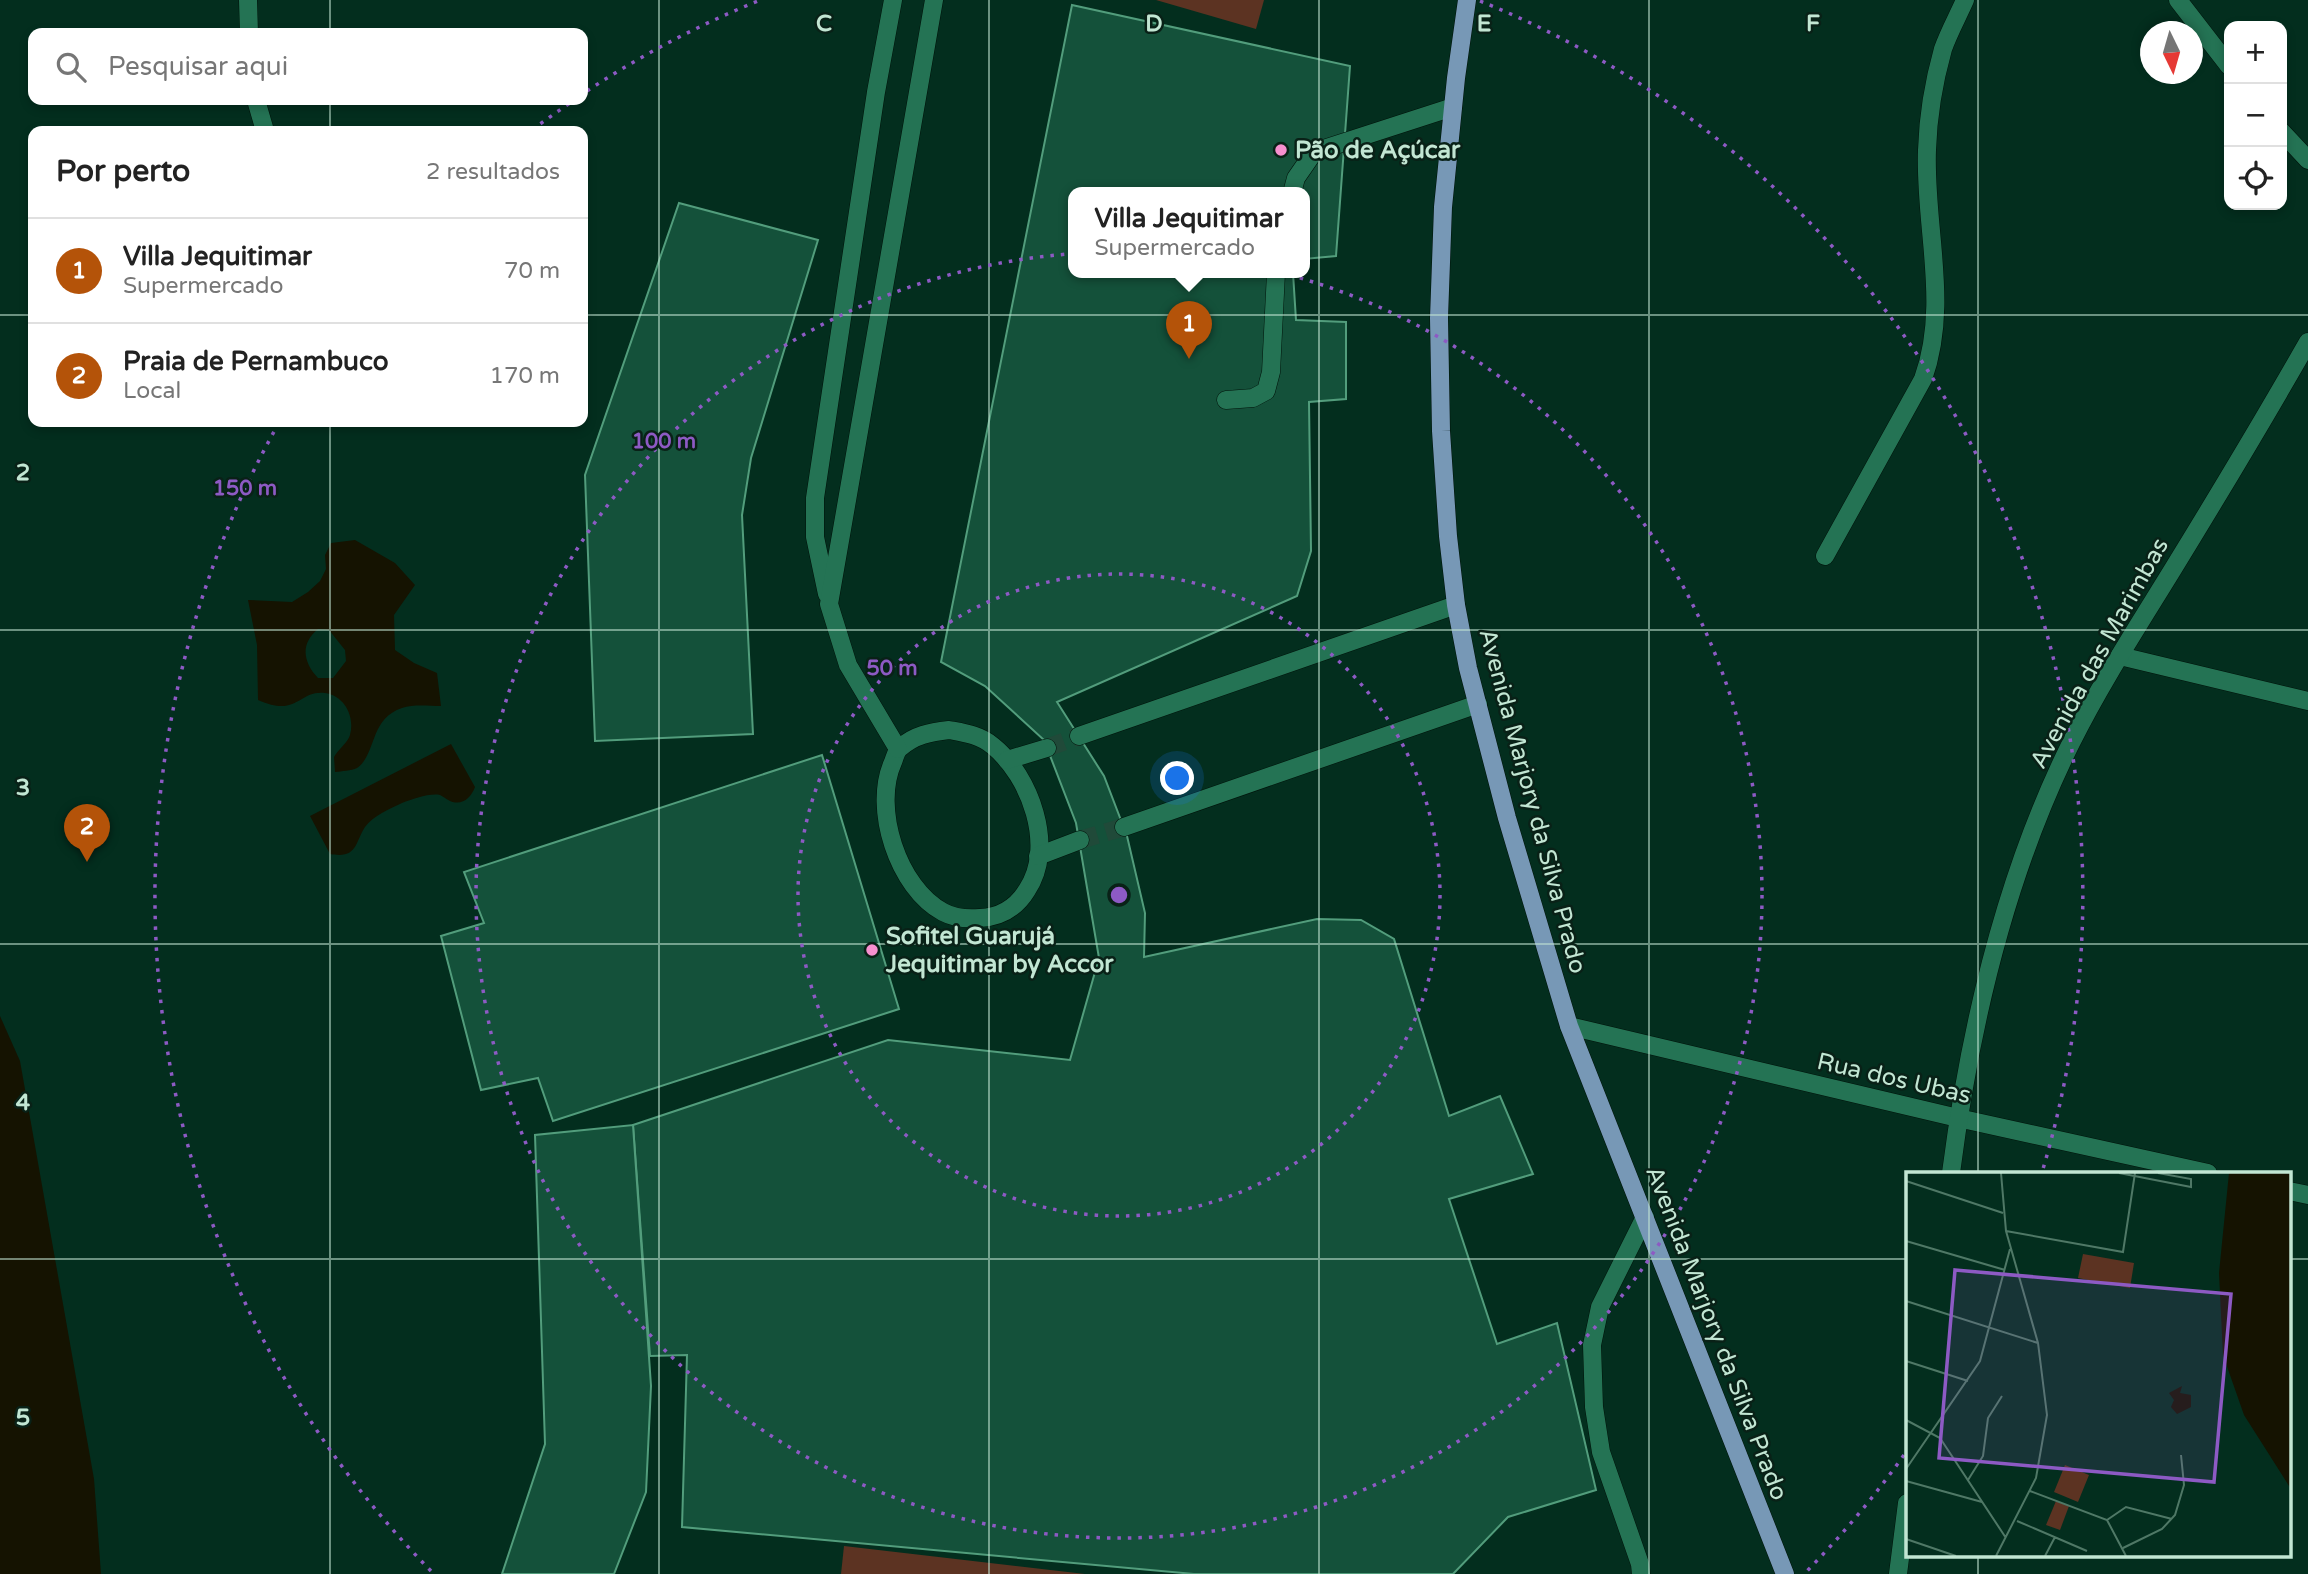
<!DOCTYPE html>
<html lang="pt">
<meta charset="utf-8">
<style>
:root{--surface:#fff;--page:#f6f6f6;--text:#222;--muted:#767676;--line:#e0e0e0;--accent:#b45309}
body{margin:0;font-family:"Varela Round",sans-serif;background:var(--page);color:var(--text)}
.controls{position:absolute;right:21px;top:21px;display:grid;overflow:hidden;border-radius:14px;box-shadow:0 4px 10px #0003}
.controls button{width:63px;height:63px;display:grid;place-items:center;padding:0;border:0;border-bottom:2px solid var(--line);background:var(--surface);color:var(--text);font:35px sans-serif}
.compass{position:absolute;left:2140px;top:21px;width:63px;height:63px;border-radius:50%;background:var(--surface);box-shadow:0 4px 10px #0003;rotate:175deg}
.you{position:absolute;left:1178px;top:779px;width:24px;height:24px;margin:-18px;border:5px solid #fff;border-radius:50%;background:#1a73e8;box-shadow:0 0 0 10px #1a73e833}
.badge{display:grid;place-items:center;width:46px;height:46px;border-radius:50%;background:var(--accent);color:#fff;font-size:23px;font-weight:700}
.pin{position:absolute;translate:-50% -58px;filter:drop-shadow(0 2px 4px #0008)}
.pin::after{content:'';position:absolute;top:37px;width:24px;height:21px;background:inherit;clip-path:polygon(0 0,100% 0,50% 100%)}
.popup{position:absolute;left:1068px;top:187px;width:242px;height:91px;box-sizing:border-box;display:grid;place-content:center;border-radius:14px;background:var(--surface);filter:drop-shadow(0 2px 5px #0005);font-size:23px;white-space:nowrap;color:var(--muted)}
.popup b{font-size:26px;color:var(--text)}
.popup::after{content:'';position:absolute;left:50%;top:100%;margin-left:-14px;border:14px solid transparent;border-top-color:var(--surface)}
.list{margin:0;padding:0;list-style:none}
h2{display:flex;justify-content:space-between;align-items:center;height:91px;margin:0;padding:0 28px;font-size:30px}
h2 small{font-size:23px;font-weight:400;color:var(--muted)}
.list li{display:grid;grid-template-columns:46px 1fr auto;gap:21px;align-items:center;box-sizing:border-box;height:105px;padding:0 28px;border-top:2px solid var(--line)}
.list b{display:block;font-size:26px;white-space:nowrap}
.list p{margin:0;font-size:23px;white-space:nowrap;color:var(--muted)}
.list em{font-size:23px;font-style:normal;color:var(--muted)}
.icon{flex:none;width:38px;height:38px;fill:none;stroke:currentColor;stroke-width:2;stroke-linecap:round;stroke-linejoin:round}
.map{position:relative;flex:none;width:2308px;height:1574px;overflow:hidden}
.search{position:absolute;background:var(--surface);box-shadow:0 4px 10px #0003;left:28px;top:28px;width:560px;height:77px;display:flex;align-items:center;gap:18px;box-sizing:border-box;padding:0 24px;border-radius:14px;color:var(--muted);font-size:26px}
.panel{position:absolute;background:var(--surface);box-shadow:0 4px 10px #0003;left:28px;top:126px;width:560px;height:301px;border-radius:14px}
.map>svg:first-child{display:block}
.green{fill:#5c3322}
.water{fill:#151301;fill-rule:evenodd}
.building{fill:#14513a;stroke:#529d7c;stroke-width:2}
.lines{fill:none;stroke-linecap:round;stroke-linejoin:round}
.minor-tunnel{stroke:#204a39;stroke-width:18;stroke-dasharray:18 9;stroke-linecap:butt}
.minor-casing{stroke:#00130a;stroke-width:19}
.major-casing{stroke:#00130a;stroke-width:19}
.minor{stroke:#247354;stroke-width:18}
.major{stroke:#7798b6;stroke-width:18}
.grid{fill:none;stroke:#c2e6d3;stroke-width:2;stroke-opacity:0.55}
.ring{fill:none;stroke:#8d5ac4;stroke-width:3.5;stroke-dasharray:3.5 7}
.poi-dot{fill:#f690cf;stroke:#092117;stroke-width:2.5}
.labels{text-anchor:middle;stroke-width:5;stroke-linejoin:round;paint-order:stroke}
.poi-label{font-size:24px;font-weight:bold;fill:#c2e6d3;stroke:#092117;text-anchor:start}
.street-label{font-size:24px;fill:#c2e6d3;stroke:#092117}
.inset-road{fill:none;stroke:#4f7866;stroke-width:2}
.view{fill:#8d5ac4;fill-opacity:0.15;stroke:#8d5ac4;stroke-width:3.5}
.inset-edge{fill:none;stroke:#c2e6d3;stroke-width:3.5}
.grid-label{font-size:23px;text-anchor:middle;font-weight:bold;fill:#c2e6d3;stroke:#092117;stroke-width:5;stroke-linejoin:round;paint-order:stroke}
.centre{fill:#8d5ac4;stroke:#092117;stroke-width:3.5}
.ring-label{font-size:21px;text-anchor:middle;font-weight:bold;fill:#8d5ac4;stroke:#092117;stroke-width:5;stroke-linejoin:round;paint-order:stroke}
</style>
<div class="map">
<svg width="2308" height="1574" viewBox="0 0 2308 1574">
<rect width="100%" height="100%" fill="#032e1e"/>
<g class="green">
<polygon points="1156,0 1264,0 1256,29"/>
<polygon points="844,1546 1085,1574 841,1574"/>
</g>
<g class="water">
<path d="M355,540L395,563L415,585L394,615L395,650L414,663L437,673L441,706C429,706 413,704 402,708C369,719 377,754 357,768C351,771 342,771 335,772L334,757C338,750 348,742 350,735C355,717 345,696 325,693C298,690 298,718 258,700L257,645L248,600L292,602L308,592L320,581L326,569L325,555L331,543ZM318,629L329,630L345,650L346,661L333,678H318C303,662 300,644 318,629Z"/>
<path d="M451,744L475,787C471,798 462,806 450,801C448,800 442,796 440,795C429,793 413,799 402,803C390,809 374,815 365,827C355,842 358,859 330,854L310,816Z"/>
<polygon points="0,1016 20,1061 94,1479 101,1574 0,1574"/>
</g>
<g class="building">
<polygon points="1072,5 1350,66 1336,256 1304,259 1304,193 1074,193 1074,273 1293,273 1296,320 1346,322 1346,399 1309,402 1311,551 1297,596 1057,702 1104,776 1127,836 1145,913 1144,957 1317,919 1361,920 1394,939 1449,1116 1500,1096 1533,1174 1449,1199 1497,1344 1557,1323 1596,1490 1508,1517 1453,1574 1194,1574 682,1527 687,1355 650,1356 633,1125 888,1040 1070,1060 1099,958 1076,823 1044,740 985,686 941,662"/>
<polygon points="679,203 818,240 751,458 742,515 753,734 595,741 585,475"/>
<polygon points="822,755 899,1009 553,1121 538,1078 481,1090 441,936 484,923 464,872"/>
<polygon points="633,1125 651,1386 646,1492 614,1574 502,1574 545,1444 535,1135"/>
</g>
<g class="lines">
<g class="minor-tunnel">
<polyline points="1047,748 1079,736"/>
<polyline points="1080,840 1124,827"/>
</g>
<defs>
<g id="minor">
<polyline points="248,0 249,33"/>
<polyline points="2178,0 2229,66"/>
<polyline points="256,100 265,131"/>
<polyline points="2282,132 2308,160"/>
<polyline points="1292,193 1296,178 1314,152 1453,107"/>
<polyline points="1226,400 1253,398 1266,391 1271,372 1276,273"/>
<path d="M1825,556L1923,379C1950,304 1924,227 1927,150C1928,117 1934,81 1943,49C1949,32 1958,16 1965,0"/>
<polyline points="827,594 815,537 815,498 876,92 893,0"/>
<polyline points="2120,656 2308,701"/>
<path d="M949,730C965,733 980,735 993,746C1030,776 1056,847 1027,890C1016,908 1001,917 980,918C968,919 954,918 943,912C898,888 872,808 893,762C895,757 896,751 900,748C914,735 931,732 949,730Z"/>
<polyline points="1079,736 1456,605"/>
<polyline points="898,749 848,665 829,604 934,0"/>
<polyline points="1007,760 1047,748"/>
<polyline points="1124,827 1478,704"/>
<polyline points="1038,856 1080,840"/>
<polyline points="1569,1026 1958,1118 2208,1173"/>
<path d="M1951,1173C1970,1026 2005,876 2071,743C2101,683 2138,626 2173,569C2219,494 2264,419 2308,342"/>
<polyline points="2289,1191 2308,1195"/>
<polyline points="1641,1574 1640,1564 1601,1452 1594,1407 1592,1345 1600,1307 1645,1217"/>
<polyline points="1898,1574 1907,1503"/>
</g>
<polyline id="major" points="1467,0 1456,78 1443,207 1439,318 1441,431 1448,536 1456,605 1468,668 1507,818 1569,1026 1785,1574"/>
</defs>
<use href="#minor" class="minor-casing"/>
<use href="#major" class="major-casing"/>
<use href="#minor" class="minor"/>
<use href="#major" class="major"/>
</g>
<path class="grid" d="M330,0V33M659,0V1574M989,0V1574M1319,0V1574M1649,0V1574M1978,0V1173M330,100V131M0,315H33M583,315H2308M330,422V1574M0,630H2308M0,944H2308M0,1259H1907M2289,1259H2308M1978,1555V1574"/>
<g class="ring">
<circle cx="1119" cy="895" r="321"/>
<circle cx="1119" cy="895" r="643"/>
<path d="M1904 1455A964 964 0 0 1 1807 1571M431 1571A964 964 0 0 1 276 428M532 130A964 964 0 0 1 573 101M587 91A964 964 0 0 1 758 1M1480 1A964 964 0 0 1 2043 1169"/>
</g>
<g class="poi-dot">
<circle cx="1281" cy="150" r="7"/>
<circle cx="872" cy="950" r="7"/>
</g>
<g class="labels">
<g class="poi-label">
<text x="1295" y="158">Pão de Açúcar</text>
<text x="886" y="944">Sofitel Guarujá<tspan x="886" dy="28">Jequitimar by Accor</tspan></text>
</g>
<g class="street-label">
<text transform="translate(2099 653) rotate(-61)" y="8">Avenida das Marimbas</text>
<text transform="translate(1533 801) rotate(75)" y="8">Avenida Marjory da Silva Prado</text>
<text transform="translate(1894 1078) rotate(13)" y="8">Rua dos Ubas</text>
<text transform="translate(1717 1333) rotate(69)" y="8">Avenida Marjory da Silva Prado</text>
</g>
</g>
<g transform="translate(1906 1172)">
<rect width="385" height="385" fill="#032e1e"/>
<path d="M177,82L228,91L224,116L172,106ZM159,293L183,303L172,330L148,320ZM150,329L163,334L154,358L140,353Z" fill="#5c3322"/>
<path d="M323,1H385V317L338,243L317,183L313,101ZM276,214L274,221L285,223V235L271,242L265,235L268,228L263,221Z" fill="#151301"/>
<path class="inset-road" d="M213,1L285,15V7L252,1M0,9L97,41M100,59L217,80L229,1M0,69L99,98M0,129L132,171M0,189L62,209M0,248L34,266L100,366M0,297L74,189L104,77M62,308L77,284L82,246L96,224M0,309L76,330M124,319L201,348L220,384M201,348L220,335L266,347M111,349L181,379M0,367L50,384M217,376L256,357L269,343L278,313L275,283M90,384L130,306L141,243L132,171L100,59L95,1M139,384L149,365"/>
<path class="view" d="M49,98L325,122L308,310L33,286Z"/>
<rect width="385" height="385" class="inset-edge"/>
</g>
<g class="grid-label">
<text x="824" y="31">C</text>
<text x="1154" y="31">D</text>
<text x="1484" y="31">E</text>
<text x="1813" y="31">F</text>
<text x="23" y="480">2</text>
<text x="23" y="795">3</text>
<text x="23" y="1110">4</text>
<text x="23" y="1425">5</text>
</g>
<circle cx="1119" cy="895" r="10" class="centre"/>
<g class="ring-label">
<text x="664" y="448">100 m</text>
<text x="245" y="495">150 m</text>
<text x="892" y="675">50 m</text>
</g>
</svg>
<div class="controls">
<button>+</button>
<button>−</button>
<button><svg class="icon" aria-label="locate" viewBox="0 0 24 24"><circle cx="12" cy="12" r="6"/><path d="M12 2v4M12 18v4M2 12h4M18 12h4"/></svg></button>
</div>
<svg class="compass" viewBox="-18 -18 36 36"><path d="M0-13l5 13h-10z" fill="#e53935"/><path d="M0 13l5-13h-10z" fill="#767676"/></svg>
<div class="you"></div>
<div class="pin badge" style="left:1189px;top:359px">1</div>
<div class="popup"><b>Villa Jequitimar</b>Supermercado</div>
<div class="pin badge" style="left:87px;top:862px">2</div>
<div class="search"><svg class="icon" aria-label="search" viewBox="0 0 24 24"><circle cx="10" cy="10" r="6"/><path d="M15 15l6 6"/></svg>Pesquisar aqui</div>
<section class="panel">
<h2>Por perto<small>2 resultados</small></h2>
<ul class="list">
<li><span class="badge">1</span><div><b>Villa Jequitimar</b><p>Supermercado</p></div><em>70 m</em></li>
<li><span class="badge">2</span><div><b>Praia de Pernambuco</b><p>Local</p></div><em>170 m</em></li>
</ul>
</section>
</div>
